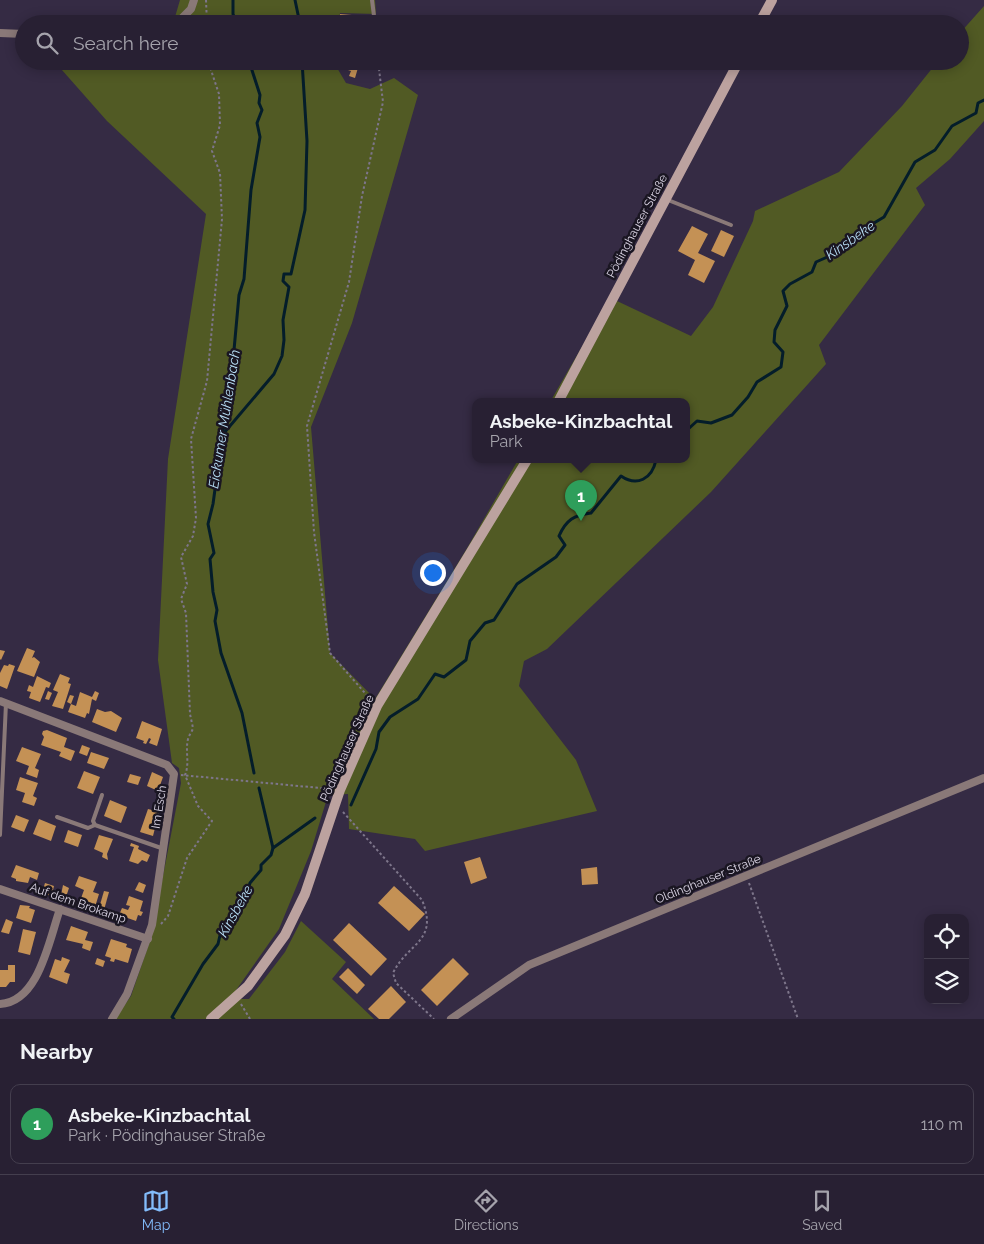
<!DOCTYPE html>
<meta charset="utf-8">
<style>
:root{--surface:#282033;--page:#342d3f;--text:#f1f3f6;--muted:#a5a3ac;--line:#443e4e;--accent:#83bcfb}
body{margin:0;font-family:Raleway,sans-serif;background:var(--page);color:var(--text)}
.controls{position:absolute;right:15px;bottom:15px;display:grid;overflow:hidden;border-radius:10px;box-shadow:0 2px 12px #0003}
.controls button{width:45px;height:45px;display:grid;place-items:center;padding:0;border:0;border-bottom:1px solid var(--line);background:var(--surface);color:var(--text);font:25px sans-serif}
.you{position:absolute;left:432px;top:572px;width:18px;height:18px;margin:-12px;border:4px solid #fff;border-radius:50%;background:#1a73e8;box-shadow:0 0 0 8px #1a73e833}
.badge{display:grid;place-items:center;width:32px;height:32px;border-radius:50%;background:var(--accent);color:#fff;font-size:16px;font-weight:700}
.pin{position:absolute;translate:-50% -41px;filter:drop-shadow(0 1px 2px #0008)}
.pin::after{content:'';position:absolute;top:26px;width:18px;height:15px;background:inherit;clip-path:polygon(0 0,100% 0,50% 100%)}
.popup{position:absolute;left:472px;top:398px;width:218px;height:65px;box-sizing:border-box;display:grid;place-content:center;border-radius:10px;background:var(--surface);filter:drop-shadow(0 1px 4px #0005);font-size:16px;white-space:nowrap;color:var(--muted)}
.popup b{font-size:19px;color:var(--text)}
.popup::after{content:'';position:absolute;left:50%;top:100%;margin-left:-10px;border:10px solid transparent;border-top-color:var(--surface)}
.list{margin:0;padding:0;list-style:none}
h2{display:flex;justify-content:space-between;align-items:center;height:65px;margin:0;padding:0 20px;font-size:21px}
h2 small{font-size:16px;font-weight:400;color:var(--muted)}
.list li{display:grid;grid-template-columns:32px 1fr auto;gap:15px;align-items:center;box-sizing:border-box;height:80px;margin:0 10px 10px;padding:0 10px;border:1px solid var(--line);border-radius:10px}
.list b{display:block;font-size:19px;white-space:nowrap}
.list p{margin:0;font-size:16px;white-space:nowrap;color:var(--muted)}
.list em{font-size:16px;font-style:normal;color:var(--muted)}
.icon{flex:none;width:28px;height:28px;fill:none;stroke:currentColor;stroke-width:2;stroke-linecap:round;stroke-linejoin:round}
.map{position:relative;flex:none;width:984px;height:1019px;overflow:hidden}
.search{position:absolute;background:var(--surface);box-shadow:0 2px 12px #0003;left:15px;right:15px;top:15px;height:55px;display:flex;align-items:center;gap:12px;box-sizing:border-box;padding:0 18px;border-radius:28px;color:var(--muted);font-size:19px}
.sheet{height:155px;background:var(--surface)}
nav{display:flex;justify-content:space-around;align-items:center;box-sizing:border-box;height:70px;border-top:1px solid var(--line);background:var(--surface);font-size:14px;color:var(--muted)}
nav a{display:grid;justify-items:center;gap:2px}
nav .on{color:var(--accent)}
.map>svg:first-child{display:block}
.green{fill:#515a24}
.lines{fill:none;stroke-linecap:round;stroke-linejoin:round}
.stream{stroke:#041d2a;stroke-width:3}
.building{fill:#c49155}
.path{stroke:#7e768b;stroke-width:2;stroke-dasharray:2.5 2.5;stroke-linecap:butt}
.lane{stroke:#8a7978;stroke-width:4}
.street{stroke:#8a7978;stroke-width:8}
.secondary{stroke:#bca29f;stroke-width:10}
.labels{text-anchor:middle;stroke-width:5;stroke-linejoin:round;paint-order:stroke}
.street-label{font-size:12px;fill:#dbd5e5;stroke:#1a1622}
.water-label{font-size:14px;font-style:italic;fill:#b8dff6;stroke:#1a1622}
</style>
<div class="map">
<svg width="984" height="1019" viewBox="0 0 984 1019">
<rect width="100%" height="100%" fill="#352b44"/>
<g class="green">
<polygon points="180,0 375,0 376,14 340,13 338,24 164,24 175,17"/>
<polygon points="984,6 984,121 950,159 916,188 925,205 819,345 826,364 711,492 547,649 524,661 519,686 576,760 597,811 425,851 415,839 349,829 348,794 328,795 311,851 279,929 234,993 237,999 249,999 285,952 301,921 346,962 332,979 374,1019 115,1019 131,996 151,938 181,783 179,768 172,763 158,660 168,459 206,214 107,121 54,61 333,61 346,83 370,89 394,78 418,95 352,323 311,427 330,653 375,699 466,550 518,460 686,460 686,402 550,402 594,326 617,301 691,336 713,307 753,221 755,211 839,172 902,106 938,61 960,61 960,33"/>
</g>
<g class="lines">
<g class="stream">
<polyline points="233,0 233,14 237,24"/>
<polyline points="295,0 300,24"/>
<polyline points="249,61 260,95 259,103 262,110 257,123 260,137 251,190 244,279 239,295 234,350 213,504 208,524 214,553 210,559 213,592 217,610 215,621 221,653 242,713 254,773"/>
<polyline points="686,431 697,421 711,423 732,415 748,397 757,382 781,367 783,352 774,342 775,330 787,306 783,291 790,284 812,272 816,262 832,255 838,246 855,239 864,229 884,217 915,162 935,150 952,126 976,113 978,103 984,100"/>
<polyline points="224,433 274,374 282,356 284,340 283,320 289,287 283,281 284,274 291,274 305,210 307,141 302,61"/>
<polyline points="259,788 273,848"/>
<path d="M351,805L376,749L379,732L390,717L418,699L435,674L444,677L466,660L470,641L485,623L494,620L517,584L556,557L565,545L559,536C566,520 574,515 591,513L621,476C637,487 652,479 656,460"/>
<polyline points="174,1019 172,1017 203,964 218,944 221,931 247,892 250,883 261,870 261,865 271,855 273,848 315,818"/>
</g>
</g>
<g class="building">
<polygon points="340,14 352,15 351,24 339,24"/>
<polygon points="344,61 360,61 355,78 349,76 351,71 342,68"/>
<polygon points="692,226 708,234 698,253 715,261 704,283 688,275 695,260 678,251"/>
<polygon points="721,230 734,236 724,257 711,251"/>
<polygon points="27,648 35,651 32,658 34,657 40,662 34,677 17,671"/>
<polygon points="0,650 5,651 1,660 0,659"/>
<polygon points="9,664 15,666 7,689 0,686 0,673 4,665 8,666"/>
<polygon points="60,674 70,678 68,683 71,684 63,709 52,706 58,692 53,690"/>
<polygon points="37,676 51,683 49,688 46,687 40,702 29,698 31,692 27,691 29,685 33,687"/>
<polygon points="48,691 52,693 49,700 45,699"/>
<polygon points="95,691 99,693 96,701 92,699 89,714 87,713 85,718 68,712 71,704 76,706 80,692 92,697"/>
<polygon points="70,695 74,696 71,704 67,702"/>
<polygon points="97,709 105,712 111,711 122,718 116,732 92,722"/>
<polygon points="142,721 162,729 157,746 149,743 151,739 149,738 146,744 143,743 144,741 136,738"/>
<polygon points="47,730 67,738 64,747 75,751 71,761 59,756 61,752 41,745 44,737 42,734 43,731"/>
<polygon points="82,745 90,748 87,756 79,753"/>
<polygon points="22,747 41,754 35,768 39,770 37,778 26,774 29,766 16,761"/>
<polygon points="91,752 109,758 104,769 87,763"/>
<polygon points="84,771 100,777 93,794 77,788"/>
<polygon points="152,772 163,777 158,791 147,786"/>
<polygon points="130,774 141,777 138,785 127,782"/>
<polygon points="20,777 38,783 33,796 37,798 34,806 22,802 25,793 16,790"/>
<polygon points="110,800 127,807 121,823 104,816"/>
<polygon points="148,809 159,812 153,836 140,832"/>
<polygon points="16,815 29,820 24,832 11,827"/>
<polygon points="39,819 56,826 51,841 33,834"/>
<polygon points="68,830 82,835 78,847 64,842"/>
<polygon points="99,835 113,839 107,854 108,860 102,857 103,853 94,849"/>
<polygon points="131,843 139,846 138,849 150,855 147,862 142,860 138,864 129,861 134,847 130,846"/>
<polygon points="480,857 487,878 471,884 464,862"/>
<polygon points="16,865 39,873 37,880 30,877 28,883 16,881 16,879 11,877"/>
<polygon points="597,867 598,884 582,885 581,869"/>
<polygon points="79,876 97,882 93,892 99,894 95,907 80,901 84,890 75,886"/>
<polygon points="139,882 146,885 143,893 135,890"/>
<polygon points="45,883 54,886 53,890 59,892 57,898 42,893"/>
<polygon points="63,885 69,888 66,897 61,895"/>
<polygon points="394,886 425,914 409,931 378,903"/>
<polygon points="104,891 109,892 104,910 99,908"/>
<polygon points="129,896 143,901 140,911 143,912 141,916 138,915 136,921 119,915 122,908 128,910 130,906 126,905"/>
<polygon points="20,905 30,906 29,908 35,910 31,923 16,918"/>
<polygon points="6,919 13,922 9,934 1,932"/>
<polygon points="349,923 387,959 371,976 333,940"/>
<polygon points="71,926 88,932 85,940 93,942 90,951 82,948 83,944 66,940"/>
<polygon points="23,929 36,932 30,955 18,952"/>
<polygon points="111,939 127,944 126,947 132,949 128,963 115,959 114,962 110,961 111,958 105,956"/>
<polygon points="62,957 70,960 64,972 70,974 67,984 49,977 55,959 61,961"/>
<polygon points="97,958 105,961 103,967 95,964"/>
<polygon points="453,958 469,974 437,1006 421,990"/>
<polygon points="8,965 15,965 15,982 10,982 6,987 0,987 0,970 8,970"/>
<polygon points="348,968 365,985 357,994 339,977"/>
<polygon points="391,986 406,1002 389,1019 379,1019 368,1009"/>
</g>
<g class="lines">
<g class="path">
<polyline points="206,0 207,24"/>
<polyline points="371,700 330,653 314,532 307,426 349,282 362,196 383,102 378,61"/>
<polyline points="181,775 331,789"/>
<path d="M343,812L422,900C439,942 408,942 393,973L396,983L434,1019"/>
<polyline points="749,883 798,1019"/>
<path d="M161,924L168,916L187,858L212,821L198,806L185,775C190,763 185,752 188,739C189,735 192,732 193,728L190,714L186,613L181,599L187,584L181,557L193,536L196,518L191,439L207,381L222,219L220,173L212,151L220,125L219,94L208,61"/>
<polyline points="241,1004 250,1019"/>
</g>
<g class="lane">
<polyline points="372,0 375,24"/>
<polyline points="668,200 731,225"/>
<polyline points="102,795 93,821 95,825 164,849"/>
<polyline points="57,817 88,828 95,825"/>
<polyline points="0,835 6,703"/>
</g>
<g class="street">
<polyline points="176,24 191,9 194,0"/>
<polyline points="0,33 24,34"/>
<polyline points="0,701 167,765 174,774 152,925 127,994 112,1019"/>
<polyline points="0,889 148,939"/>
<path d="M0,1004C39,1002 49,940 60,909"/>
<polyline points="451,1019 529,965 984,778"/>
</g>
<g class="secondary">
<polyline points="759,24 772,0"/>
<polyline points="558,402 739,61"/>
<polyline points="211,1019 248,986 285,935 305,894 340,790 377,706 527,460"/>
</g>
</g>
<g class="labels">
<g class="street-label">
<text transform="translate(637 226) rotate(-62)" y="4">Pödinghauser Straße</text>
<text transform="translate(347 748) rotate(-66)" y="4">Pödinghauser Straße</text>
<text transform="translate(159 807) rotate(-81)" y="4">Im Esch</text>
<text transform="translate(708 879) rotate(-22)" y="4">Oldinghauser Straße</text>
<text transform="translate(78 903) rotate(19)" y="4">Auf dem Brokamp</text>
</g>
<g class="water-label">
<text transform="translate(850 240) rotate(-35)" y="5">Kinsbeke</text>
<text transform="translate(224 419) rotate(-81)" y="5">Eickumer Mühlenbach</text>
<text transform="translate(235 911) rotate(-61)" y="5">Kinsbeke</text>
</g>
</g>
</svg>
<div class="controls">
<button><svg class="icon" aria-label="locate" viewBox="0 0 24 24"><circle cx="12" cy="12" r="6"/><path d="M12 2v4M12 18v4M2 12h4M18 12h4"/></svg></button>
<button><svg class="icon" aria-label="layers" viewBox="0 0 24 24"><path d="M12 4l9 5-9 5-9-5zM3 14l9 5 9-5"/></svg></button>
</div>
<div class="you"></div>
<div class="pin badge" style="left:581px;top:521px;background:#2e9e5b">1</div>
<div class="popup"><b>Asbeke-Kinzbachtal</b>Park</div>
<div class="search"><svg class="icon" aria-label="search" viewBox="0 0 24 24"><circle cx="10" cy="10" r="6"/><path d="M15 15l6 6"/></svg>Search here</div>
</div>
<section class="sheet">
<h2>Nearby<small></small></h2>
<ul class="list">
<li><span class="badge" style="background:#2e9e5b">1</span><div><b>Asbeke-Kinzbachtal</b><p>Park · Pödinghauser Straße</p></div><em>110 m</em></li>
</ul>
</section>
<nav>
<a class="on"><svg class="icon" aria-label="map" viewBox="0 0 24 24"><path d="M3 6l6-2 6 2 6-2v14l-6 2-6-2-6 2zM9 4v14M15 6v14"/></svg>Map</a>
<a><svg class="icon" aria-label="directions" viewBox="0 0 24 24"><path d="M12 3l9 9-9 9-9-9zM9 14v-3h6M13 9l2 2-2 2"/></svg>Directions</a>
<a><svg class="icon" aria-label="saved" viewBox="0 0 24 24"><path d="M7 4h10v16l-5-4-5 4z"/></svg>Saved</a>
</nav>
